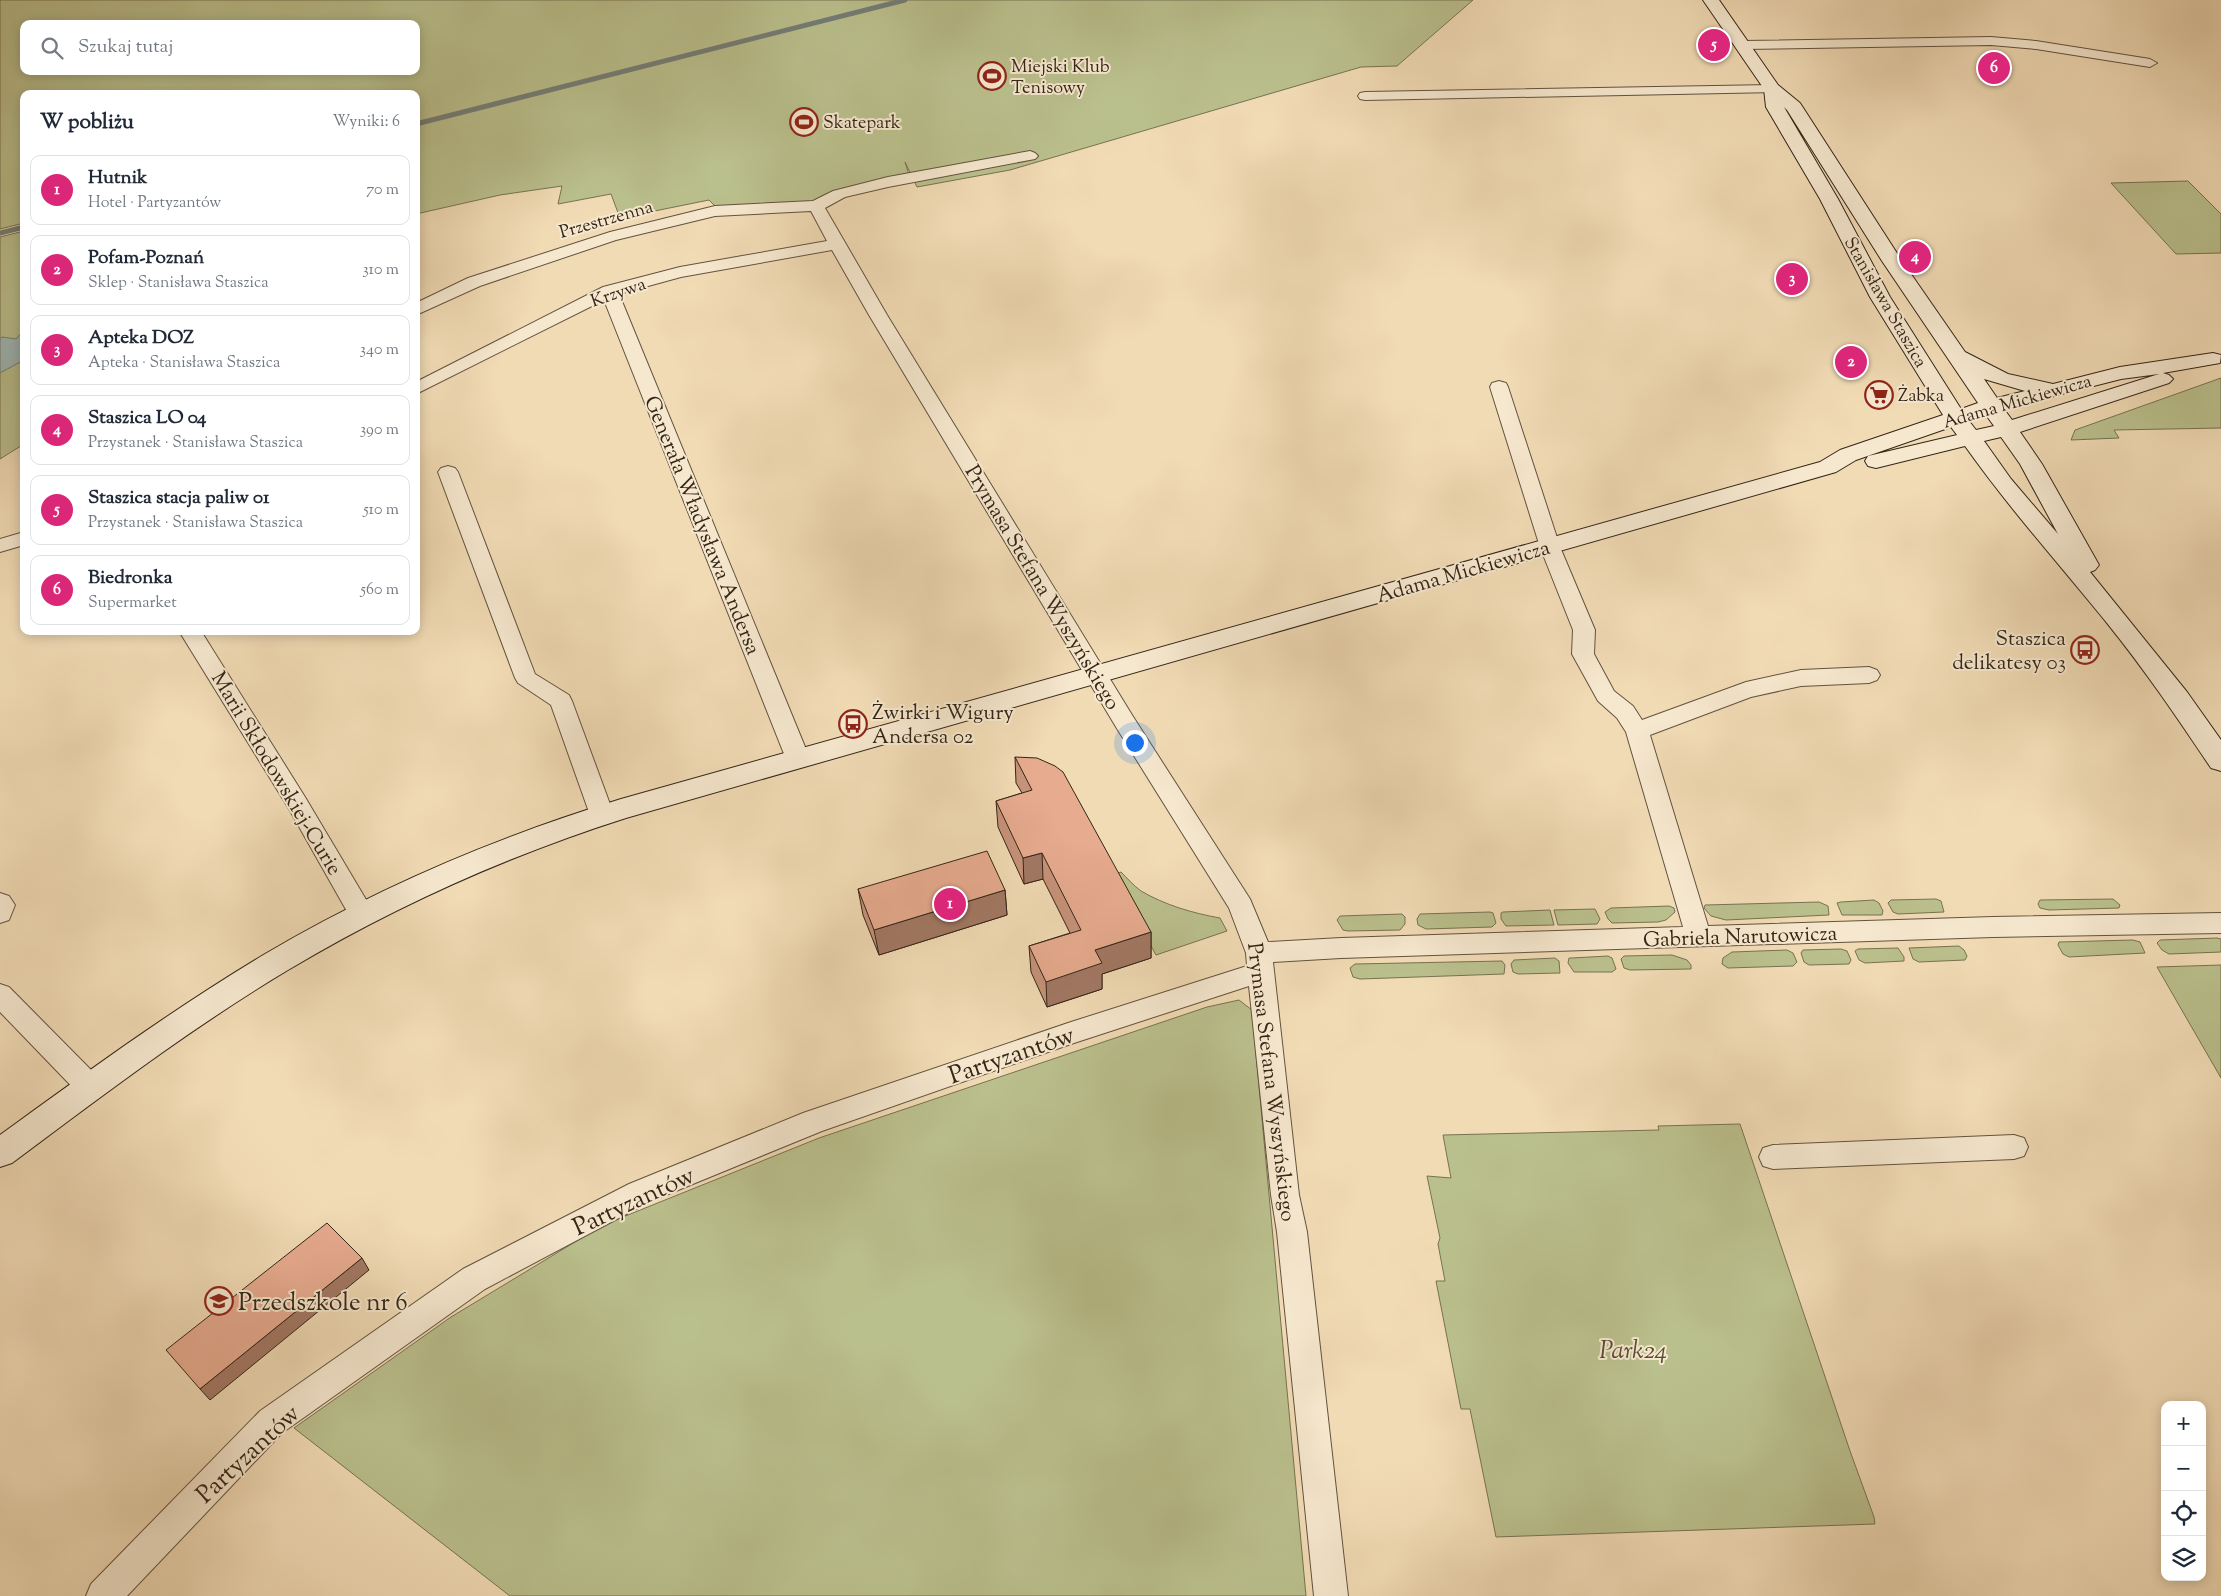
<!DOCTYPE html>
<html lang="pl">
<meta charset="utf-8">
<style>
:root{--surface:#fff;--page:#f6f6f7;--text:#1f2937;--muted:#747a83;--line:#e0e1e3;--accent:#db2777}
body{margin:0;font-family:"Sorts Mill Goudy",serif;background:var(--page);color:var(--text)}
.controls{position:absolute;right:15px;bottom:15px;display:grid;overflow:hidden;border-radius:10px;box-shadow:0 2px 12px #0003}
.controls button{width:45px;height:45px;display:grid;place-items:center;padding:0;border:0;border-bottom:1px solid var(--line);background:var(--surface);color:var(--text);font:25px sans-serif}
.you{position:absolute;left:1134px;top:742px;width:18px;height:18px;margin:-12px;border:4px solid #fff;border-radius:50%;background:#1a73e8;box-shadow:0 0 0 8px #1a73e833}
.badge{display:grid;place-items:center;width:32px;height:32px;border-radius:50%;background:var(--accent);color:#fff;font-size:16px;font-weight:700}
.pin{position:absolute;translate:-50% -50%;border:2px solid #fff;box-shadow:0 1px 5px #0006}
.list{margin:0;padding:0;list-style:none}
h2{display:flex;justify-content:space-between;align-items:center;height:65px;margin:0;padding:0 20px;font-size:21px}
h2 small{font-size:16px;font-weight:400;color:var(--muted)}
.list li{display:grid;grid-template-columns:32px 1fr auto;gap:15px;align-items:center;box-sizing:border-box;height:70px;margin:0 10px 10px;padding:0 10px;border:1px solid var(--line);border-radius:10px}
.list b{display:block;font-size:19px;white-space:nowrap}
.list p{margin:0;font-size:16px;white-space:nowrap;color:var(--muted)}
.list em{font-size:16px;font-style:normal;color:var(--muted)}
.icon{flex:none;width:28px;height:28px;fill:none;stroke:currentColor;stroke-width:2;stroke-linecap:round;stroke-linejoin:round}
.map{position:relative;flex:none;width:2221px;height:1596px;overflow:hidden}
.search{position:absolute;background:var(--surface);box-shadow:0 2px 12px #0003;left:20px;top:20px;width:400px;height:55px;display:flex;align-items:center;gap:12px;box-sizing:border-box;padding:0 18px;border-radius:10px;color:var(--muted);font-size:19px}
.panel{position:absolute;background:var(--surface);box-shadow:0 2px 12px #0003;left:20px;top:90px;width:400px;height:545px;border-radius:10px}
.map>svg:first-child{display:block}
.green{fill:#bac08d;stroke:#777252;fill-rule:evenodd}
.water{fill:#9eb9b7;stroke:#747e77}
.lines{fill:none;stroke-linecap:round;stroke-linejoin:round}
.stream{stroke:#747e77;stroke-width:5}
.street-casing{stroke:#63523e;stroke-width:2}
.secondary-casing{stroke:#342517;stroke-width:2}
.street{fill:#f6e8cf;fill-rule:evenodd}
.secondary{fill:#f6e8cf;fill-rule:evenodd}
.wall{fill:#c7937b;stroke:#342517}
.shaded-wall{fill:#a27864;stroke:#342517}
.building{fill:#e7ab8f;stroke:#342517}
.labels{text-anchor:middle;stroke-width:4;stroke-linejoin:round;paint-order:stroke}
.far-poi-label{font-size:18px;fill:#342517;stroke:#f6e8cf;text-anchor:start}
.far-street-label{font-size:18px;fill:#342517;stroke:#f6e8cf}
.street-label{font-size:21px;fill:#342517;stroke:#f6e8cf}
.poi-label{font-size:21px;fill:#342517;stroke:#f6e8cf;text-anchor:end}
.near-street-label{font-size:25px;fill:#342517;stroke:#f6e8cf}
.near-poi-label{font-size:25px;fill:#342517;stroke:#f6e8cf;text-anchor:start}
.near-park-label{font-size:25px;font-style:italic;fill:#564c34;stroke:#f6e8cf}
</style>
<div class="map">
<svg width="2221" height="1596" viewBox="0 0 2221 1596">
<rect width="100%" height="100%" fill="#f1dbb5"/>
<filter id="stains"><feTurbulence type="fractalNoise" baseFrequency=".004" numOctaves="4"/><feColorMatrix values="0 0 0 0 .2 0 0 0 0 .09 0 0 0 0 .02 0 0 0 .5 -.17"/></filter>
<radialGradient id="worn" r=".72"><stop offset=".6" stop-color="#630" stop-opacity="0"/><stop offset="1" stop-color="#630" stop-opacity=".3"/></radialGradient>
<g class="green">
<path d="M0,0H1473L1397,66L1361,67L1010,170L917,187L905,162L910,178L839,194L816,206L720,211L709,200L620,218L611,194L558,204L562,186L500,195L416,214V94H24V223L0,229ZM24,24H416V71H24Z"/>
<polygon points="2188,181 2221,214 2221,253 2176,254 2111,183"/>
<polygon points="24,231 24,444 0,459 0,237"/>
<polygon points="2221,378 2221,428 2114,430 2119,438 2071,440 2075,430"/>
<path d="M1121,872C1127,878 1134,886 1141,891C1165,905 1192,913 1220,918L1227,931L1156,955L1112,875Z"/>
<polygon points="1936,899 1941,901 1944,912 1898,914 1893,912 1888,903 1891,900"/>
<polygon points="2113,899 2120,905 2119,908 2049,910 2040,908 2038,904 2040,900"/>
<polygon points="1874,900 1879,903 1883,911 1882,915 1842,915 1837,903 1841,902"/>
<polygon points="1819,902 1828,906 1829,915 1726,920 1711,916 1704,908 1705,905"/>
<polygon points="1669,906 1674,908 1675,912 1666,920 1658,922 1612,923 1608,919 1605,912 1611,908"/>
<polygon points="1595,909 1600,919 1597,924 1558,925 1554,910"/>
<polygon points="1550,910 1554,925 1506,926 1501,919 1501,913 1503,912"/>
<polygon points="1490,912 1493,913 1496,923 1492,927 1426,929 1418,925 1417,919 1420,914"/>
<polygon points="1402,914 1405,917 1405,924 1400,930 1348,931 1343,930 1337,920 1340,916"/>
<polygon points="2217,938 2221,939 2221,952 2169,954 2162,950 2157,943 2160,940"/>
<polygon points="2133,940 2140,942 2145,953 2069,957 2063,954 2058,945 2059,942"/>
<polygon points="1959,946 1964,950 1967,956 1965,960 1919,962 1913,959 1909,948"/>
<polygon points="1898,948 1904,957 1904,961 1865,963 1859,960 1855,951 1858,949"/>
<polygon points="1841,949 1847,951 1851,960 1849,964 1809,965 1804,962 1801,953 1803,950"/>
<polygon points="1787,950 1793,953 1797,962 1793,966 1728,968 1722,964 1723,958 1732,952"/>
<polygon points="1672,955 1687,960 1691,965 1691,969 1630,970 1624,968 1621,959 1624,956"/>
<polygon points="1608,956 1612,958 1616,969 1612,972 1574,972 1568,963 1569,958 1572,958"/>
<polygon points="1555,958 1559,961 1560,973 1518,974 1513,972 1511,964 1514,960"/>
<polygon points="1502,961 1505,965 1504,974 1360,979 1353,977 1350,968 1355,964"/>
<polygon points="2221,965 2221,1078 2157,967"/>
<polygon points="1239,1000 1252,1010 1306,1596 510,1596 294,1428 451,1317 603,1225 819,1138 1207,1007"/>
<polygon points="1740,1124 1850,1451 1874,1517 1875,1524 1496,1537 1470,1409 1461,1409 1436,1281 1445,1281 1438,1244 1440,1238 1427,1176 1451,1178 1443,1135 1659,1130 1658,1126"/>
</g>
<polygon class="water" points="24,330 24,360 0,373 0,339 2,337 16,339"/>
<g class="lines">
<g class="stream">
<polyline points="416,124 905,0"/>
<polyline points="0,233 24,227"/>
</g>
<defs>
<g id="street">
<polygon points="1991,37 2036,41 2150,59 2157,63 2150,67 2036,49 1991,45 1742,49 1735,45 1742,41"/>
<polygon points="1772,85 1779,89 1777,92 1365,100 1360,99 1358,96 1360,93 1365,92"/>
<polygon points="1030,151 1035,153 1038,156 1035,159 888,187 845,197 825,208 887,315 1132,715 1250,899 1268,942 1341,938 1683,927 1626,732 1617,718 1598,701 1572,654 1573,630 1540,547 1490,387 1492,383 1499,381 1506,383 1508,387 1560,547 1595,630 1594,654 1614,691 1633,706 1642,720 1746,682 1801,670 1869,667 1877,670 1880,675 1877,680 1869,683 1801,686 1751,697 1650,735 1708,926 1993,917 2221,913 2221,933 1993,937 1341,958 1273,962 1299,1195 1307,1232 1348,1596 1314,1596 1277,1232 1271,1195 1249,986 1074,1043 822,1131 649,1202 485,1289 282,1433 127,1596 86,1596 91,1584 260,1411 463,1269 629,1184 803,1113 1071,1022 1247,966 1246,953 1229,908 1116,727 869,315 832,250 681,277 619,294 810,759 806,765 798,767 790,765 786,759 604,300 416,394 416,382 603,287 680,267 827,241 811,211 715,216 616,240 480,286 416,315 416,303 468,278 610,232 715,206 813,201 833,191 888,177"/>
<polygon points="448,466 455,468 458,472 535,674 569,695 572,701 614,815 610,821 602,824 594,821 590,815 551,705 518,683 515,678 438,472 441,468"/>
<polygon points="24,532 24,545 0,552 0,539"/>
<polygon points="179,631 201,631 305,797 371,908 375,915 371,922 362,925 353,922 289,809"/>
<polygon points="0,893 9,896 15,905 9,920 0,923"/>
<polygon points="0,984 9,987 101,1080 105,1088 101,1096 91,1100 81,1096 0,1012"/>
<polygon points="2014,1135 2024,1138 2028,1147 2024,1156 2014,1159 1773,1169 1763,1166 1759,1157 1763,1148 1773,1145"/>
</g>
<path id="secondary" d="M1703,0H1719L1778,85L1800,103L1902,261L1965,352L2008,374L2053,384L2120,367L2213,353L2221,355L2220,363L2163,373L2169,375L2173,379L2169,383L2020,432L2042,464L2099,565L2095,570L2090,572L2187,692L2221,740V771L2211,768C2178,719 2145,670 2107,623C2059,564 2009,508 1965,446L1876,468L1868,466L1865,461L1868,456L1957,435L1951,427L1856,460L1836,472L626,818C507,856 395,906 288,970C191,1028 102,1096 12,1163L0,1167V1135C87,1072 173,1009 265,954C377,888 497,837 621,799L1820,462L1840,450L1943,415L1870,297L1820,199L1766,107L1764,89ZM1784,107L1787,110L1882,261L1978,403L1961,409L1890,297L1838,199ZM2159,374L2012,420L2004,409L2121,379ZM1984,379L2025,391L1997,398ZM1986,415L1994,426L1976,430L1969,421ZM2001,437L2020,464L2058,534L2011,479L1984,441Z"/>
</defs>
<use href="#street" class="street-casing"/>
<use href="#secondary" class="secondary-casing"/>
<use href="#street" class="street"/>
<use href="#secondary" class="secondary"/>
</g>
<g class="wall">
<polygon points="1015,757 1151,932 1151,958 1102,974 1102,989 1047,1007 1031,972 1029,946 1070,933 1043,879 1024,884 998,827 996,801 1022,793 1016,783"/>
<polygon points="858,889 1005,890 1007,915 879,955 863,915"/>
</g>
<g class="shaded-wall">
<polygon points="1042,853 1043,879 1024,884 1023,858"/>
<polygon points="1005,890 1007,915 879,955 874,930"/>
<polygon points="1151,932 1151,958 1102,974 1102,989 1047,1007 1046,982 1095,950"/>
<polygon points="362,1258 369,1270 210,1400 200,1389"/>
</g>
<g class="building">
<polygon points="1015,757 1037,758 1055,766 1063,772 1151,932 1095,950 1102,963 1046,982 1029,946 1081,930 1042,853 1023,858 996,801 1032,790"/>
<polygon points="987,851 1005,890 874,930 858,889"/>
<polygon points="327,1223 362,1258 200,1389 166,1350"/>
</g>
<defs>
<symbol id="stadium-ring" viewBox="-11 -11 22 22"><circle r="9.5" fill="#f6e8cf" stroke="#8f2418" stroke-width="1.5"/><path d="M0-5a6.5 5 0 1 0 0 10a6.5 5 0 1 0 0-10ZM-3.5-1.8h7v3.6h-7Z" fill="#8f2418"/></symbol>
<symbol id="supermarket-ring" viewBox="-11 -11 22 22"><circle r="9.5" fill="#f6e8cf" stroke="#8f2418" stroke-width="1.5"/><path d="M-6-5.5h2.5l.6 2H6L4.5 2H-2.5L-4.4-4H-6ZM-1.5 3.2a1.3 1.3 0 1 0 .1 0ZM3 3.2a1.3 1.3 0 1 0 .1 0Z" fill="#8f2418"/></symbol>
<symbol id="bus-ring" viewBox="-11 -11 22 22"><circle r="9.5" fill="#f6e8cf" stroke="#8f2418" stroke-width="1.5"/><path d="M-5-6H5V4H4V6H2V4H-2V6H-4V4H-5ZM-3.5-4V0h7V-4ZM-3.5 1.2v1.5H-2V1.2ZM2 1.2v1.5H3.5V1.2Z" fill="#8f2418"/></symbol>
<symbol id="school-ring" viewBox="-11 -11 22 22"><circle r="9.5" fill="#f6e8cf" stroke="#8f2418" stroke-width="1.5"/><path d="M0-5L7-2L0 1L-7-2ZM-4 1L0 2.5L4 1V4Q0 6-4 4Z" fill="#8f2418"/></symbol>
</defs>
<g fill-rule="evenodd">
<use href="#stadium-ring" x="976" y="60" width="32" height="32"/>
<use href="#stadium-ring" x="788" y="106" width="32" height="32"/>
<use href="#supermarket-ring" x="1863" y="379" width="32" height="32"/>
<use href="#bus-ring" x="2069" y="634" width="32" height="32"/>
<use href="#bus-ring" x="837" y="708" width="32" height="32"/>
<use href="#school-ring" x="203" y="1285" width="32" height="32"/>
</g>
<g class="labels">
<g class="far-poi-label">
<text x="1011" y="72">Miejski Klub<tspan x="1011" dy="21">Tenisowy</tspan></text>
<text x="823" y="128">Skatepark</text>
<text x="1898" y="401">Żabka</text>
</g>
<g class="far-street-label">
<text transform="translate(606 219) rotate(-16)" y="6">Przestrzenna</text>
<text transform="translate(618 292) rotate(-19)" y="6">Krzywa</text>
<text transform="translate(1886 302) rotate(60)" y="6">Stanisława Staszica</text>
<text transform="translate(2017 401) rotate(-16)" y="6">Adama Mickiewicza</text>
</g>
<g class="street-label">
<text transform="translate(703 525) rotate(68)" y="7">Generała Władysława Andersa</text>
<text transform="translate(1463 571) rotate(-16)" y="7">Adama Mickiewicza</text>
<text transform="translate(1043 587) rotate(59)" y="7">Prymasa Stefana Wyszyńskiego</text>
<text transform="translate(277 773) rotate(59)" y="7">Marii Skłodowskiej-Curie</text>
<text transform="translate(1740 936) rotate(-2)" y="7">Gabriela Narutowicza</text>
<text transform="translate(1272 1082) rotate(83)" y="7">Prymasa Stefana Wyszyńskiego</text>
</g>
<g class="poi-label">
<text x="2066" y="645">Staszica<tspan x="2066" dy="24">delikatesy 03</tspan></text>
<text x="872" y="719" text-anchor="start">Żwirki i Wigury<tspan x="872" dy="24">Andersa 02</tspan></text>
</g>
<g class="near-street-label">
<text transform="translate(1011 1054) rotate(-19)" y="9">Partyzantów</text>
<text transform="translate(633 1200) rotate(-25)" y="9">Partyzantów</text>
<text transform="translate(247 1453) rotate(-43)" y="9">Partyzantów</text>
</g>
<g class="near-poi-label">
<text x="238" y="1310">Przedszkole nr 6</text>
</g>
<g class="near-park-label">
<text x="1633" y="1358">Park24</text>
</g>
</g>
<rect width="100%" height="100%" filter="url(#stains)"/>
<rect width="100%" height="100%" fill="url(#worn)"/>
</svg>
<div class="controls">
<button>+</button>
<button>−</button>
<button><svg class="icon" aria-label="locate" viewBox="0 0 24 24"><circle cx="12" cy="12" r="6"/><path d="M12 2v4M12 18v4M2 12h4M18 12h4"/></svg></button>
<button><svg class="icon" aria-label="layers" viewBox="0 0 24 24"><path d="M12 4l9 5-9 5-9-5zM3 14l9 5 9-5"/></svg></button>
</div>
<div class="you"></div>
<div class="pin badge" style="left:950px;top:904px">1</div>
<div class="pin badge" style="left:1851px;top:362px">2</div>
<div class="pin badge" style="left:1792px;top:279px">3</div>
<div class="pin badge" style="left:1915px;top:257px">4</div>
<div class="pin badge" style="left:1714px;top:45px">5</div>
<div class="pin badge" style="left:1994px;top:68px">6</div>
<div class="search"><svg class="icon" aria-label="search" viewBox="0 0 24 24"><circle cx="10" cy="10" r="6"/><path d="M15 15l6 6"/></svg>Szukaj tutaj</div>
<section class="panel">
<h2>W pobliżu<small>Wyniki: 6</small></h2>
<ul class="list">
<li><span class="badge">1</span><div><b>Hutnik</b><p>Hotel · Partyzantów</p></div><em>70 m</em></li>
<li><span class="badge">2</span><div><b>Pofam-Poznań</b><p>Sklep · Stanisława Staszica</p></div><em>310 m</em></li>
<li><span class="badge">3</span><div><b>Apteka DOZ</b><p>Apteka · Stanisława Staszica</p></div><em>340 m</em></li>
<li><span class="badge">4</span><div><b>Staszica LO 04</b><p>Przystanek · Stanisława Staszica</p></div><em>390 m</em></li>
<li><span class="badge">5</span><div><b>Staszica stacja paliw 01</b><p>Przystanek · Stanisława Staszica</p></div><em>510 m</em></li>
<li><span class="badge">6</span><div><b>Biedronka</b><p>Supermarket</p></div><em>560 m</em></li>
</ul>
</section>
</div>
